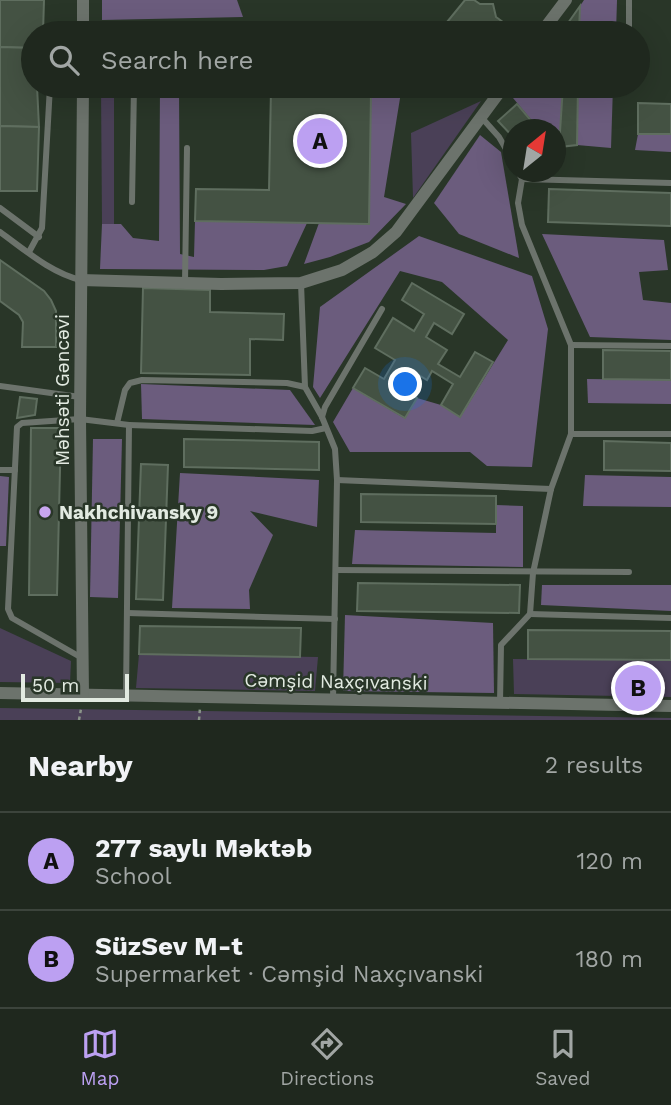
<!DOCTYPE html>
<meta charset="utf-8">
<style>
:root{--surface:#1f281e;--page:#273027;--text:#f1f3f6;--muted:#a1a6a4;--line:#3c443c;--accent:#bca0f2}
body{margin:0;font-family:"Work Sans",sans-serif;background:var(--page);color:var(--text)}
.compass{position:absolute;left:503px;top:119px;width:63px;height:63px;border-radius:50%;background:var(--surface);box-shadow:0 7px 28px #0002;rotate:30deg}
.scale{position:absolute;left:21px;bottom:18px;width:108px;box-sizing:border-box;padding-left:7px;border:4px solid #e2eae1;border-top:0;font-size:19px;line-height:24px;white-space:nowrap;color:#e2eae1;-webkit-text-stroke:5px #293628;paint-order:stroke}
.you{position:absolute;left:406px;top:385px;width:24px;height:24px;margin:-18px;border:5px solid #fff;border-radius:50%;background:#1a73e8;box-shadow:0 0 0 10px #1a73e833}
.badge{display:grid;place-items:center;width:46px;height:46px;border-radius:50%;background:var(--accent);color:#111;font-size:23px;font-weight:700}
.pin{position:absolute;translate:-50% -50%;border:4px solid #fff;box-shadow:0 2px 7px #0006}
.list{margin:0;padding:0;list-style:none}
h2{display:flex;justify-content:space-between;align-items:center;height:91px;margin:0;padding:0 28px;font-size:30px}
h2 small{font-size:23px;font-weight:400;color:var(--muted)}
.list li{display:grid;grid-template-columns:46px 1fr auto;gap:21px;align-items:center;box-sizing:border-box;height:98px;padding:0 28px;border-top:2px solid var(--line)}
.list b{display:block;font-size:26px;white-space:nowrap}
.list p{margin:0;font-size:23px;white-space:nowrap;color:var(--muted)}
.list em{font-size:23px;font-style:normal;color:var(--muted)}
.icon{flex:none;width:38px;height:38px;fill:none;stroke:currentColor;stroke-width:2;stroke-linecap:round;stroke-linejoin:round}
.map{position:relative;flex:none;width:671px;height:720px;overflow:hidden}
.search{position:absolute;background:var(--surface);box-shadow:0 7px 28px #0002;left:21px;right:21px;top:21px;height:77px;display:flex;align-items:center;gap:18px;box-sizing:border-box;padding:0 24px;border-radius:38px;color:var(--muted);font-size:26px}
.sheet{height:287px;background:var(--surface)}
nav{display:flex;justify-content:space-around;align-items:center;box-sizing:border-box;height:98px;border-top:2px solid var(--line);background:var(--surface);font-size:19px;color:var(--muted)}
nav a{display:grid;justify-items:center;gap:4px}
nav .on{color:var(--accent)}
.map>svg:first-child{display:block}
.green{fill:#4a4057}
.forest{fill:#6b5c7d}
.building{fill:#445243;stroke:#5f6e5f;stroke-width:2}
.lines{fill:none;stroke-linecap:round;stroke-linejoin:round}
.path{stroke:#8a9489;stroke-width:2.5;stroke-dasharray:3.5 3.5;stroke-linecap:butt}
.lane{stroke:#6c736c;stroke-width:6}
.street{stroke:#6c736c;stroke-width:12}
.poi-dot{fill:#c8a6ef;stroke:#293628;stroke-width:2.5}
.labels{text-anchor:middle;stroke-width:5;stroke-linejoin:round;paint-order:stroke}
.street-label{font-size:19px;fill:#e2eae1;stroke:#293628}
.poi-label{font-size:19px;font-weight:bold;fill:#e2eae1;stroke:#293628;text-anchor:start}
</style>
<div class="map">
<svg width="671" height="720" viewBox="0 0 671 720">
<rect width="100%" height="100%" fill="#293628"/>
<g class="green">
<polygon points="101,86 114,86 114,224 102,224"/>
<polygon points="481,101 413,198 411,133"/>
<polygon points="0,628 71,661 70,683 0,682"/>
<polygon points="139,654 318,657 315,691 136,688"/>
<polygon points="513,659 671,660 671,697 514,694"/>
<polygon points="0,708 671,718 671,720 0,720"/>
</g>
<g class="forest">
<polygon points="102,0 237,0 243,17 102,20"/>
<polygon points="584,0 617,0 616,33 579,33 580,6"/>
<polygon points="160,86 179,86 180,254 194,257 195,221 307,223 287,266 264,270 100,269 102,224 121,224 133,238 159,241"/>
<polygon points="379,86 402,86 384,197 406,204 369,242 330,257 304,264 319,223 369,224 371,93"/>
<polygon points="523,86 563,86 559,147 556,145 556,130 539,129 513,98"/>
<polygon points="578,86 613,86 611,148 577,145"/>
<polygon points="638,134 671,134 671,152 635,150"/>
<polygon points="480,135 501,152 519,258 459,234 434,203"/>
<polygon points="542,234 664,240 668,270 639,272 643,300 671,303 671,340 590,337"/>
<polygon points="419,236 532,276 548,329 532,467 487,466 470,452 350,452 333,422 353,388 404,418 417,398 441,405 461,416 508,340 442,282 400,271 320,398 313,387 320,307"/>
<polygon points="587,379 671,380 671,404 588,403"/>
<polygon points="141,384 290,390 315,425 142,419"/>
<polygon points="93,439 122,439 118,598 90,597"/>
<polygon points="180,473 319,480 317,527 250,511 273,535 249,590 250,609 172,608"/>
<polygon points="585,475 671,477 671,507 583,506"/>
<polygon points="0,476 9,477 6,546 0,546"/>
<polygon points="496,505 523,506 523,567 352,564 355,530 496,533"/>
<polygon points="542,585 671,585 671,611 541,605"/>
<polygon points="345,615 493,623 494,693 343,691"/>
</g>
<g class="building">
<polygon points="0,0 44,0 43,33 33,33 33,48 0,47"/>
<polygon points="465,0 474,0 480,4 493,4 496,17 507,25 502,33 438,33"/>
<polygon points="580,6 579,33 561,33"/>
<polygon points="0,47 33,48 33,86 37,86 39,127 0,126"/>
<polygon points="197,86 341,86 341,92 371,93 369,224 195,221 196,189 269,190 271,89 197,88"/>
<polygon points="563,86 578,86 577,145 559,147"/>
<polygon points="638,103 671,104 671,134 638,134"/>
<polygon points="517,104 539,130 514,130 514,138 498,121"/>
<polygon points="0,126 39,127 37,191 0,191"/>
<polygon points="549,189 671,193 671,226 548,222"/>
<polygon points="0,260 44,291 51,300 56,311 56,347 22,347 23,322 19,315 0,301"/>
<polygon points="412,283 464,314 452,334 434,323 426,337 447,350 438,364 460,377 475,352 493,362 460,417 441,405 453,384 432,371 427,380 407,368 397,386 417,398 405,418 353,388 365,368 384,379 395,360 375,348 393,318 414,331 424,314 402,300"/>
<polygon points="143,288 210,290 210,312 284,314 283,340 250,339 250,375 141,373"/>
<polygon points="603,350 671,351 671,380 603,379"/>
<polygon points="20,397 37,399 35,415 17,418"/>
<polygon points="31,428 61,428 57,595 29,595"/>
<polygon points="184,439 319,442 319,470 184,467"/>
<polygon points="604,441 671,443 671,471 604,470"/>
<polygon points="141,464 168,465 163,600 136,599"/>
<polygon points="361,494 496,496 496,524 361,522"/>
<polygon points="358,583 520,585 519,613 357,611"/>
<polygon points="140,626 301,628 300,657 139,654"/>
<polygon points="528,630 671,631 671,660 528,659"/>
</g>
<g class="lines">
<g class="path">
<polyline points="79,720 81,709"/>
<polyline points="199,720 200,708"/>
</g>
<g class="lane">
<polyline points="629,0 629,33"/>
<polyline points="83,27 113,27 130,33"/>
<polyline points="512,28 519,33"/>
<polyline points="482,118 499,137 514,163"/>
<polyline points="522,179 671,183"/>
<polyline points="132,202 134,86"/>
<polyline points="0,208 39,237"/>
<path d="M0,232C25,250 51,273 81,280"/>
<polyline points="29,252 42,228 50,86"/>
<polyline points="185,283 187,148"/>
<polyline points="301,283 305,387 322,417 335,449 337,480 333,700"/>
<polyline points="571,345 671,346"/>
<polyline points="0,386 80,397"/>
<polyline points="322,417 325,407 382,309"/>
<polyline points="117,423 125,390 130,383 142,380 287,383 305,387"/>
<polyline points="129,425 312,431 326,428"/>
<polyline points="571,434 671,434"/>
<polyline points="0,470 15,470"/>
<polyline points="337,480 551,489"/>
<polyline points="336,570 629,572"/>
<polyline points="127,613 335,619"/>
<polyline points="530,614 671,618"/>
<polyline points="82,658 12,618 8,609 17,427 22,423 80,419 129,425 126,696"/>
<polyline points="500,703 501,645 530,614 533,573 551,489 571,434 571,345 522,225 518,203 522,179 518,172"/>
</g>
<g class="street">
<polyline points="83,33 83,0"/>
<polyline points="541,33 566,0"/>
<polyline points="81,280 221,284 301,283 342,270 373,252 396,232 504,86"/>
<polyline points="0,693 671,706"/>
<polyline points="83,695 80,419 83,86"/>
</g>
</g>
<circle class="poi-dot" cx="45" cy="512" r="7"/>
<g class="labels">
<g class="street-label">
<text transform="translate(62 390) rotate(-90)" y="7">Məhsəti Gəncəvi</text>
<text transform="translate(336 681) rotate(1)" y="7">Cəmşid Naxçıvanski</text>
</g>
<g class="poi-label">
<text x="59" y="519">Nakhchivansky 9</text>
</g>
</g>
</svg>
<svg class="compass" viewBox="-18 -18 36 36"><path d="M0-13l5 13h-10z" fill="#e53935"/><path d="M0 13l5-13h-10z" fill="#a1a6a4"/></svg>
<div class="scale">50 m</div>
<div class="you"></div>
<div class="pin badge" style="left:320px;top:141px">A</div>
<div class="pin badge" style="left:638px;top:688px">B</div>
<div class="search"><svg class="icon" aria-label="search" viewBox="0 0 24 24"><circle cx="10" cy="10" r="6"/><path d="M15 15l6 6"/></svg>Search here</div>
</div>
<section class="sheet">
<h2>Nearby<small>2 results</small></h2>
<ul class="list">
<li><span class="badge">A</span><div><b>277 saylı Məktəb</b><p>School</p></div><em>120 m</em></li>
<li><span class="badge">B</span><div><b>SüzSev M-t</b><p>Supermarket · Cəmşid Naxçıvanski</p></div><em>180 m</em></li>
</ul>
</section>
<nav>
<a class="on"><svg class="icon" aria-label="map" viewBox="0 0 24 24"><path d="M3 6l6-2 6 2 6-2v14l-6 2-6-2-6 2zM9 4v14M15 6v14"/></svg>Map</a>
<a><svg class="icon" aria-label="directions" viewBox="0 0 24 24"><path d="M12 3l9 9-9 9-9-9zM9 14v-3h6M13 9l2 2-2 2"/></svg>Directions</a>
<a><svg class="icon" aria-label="saved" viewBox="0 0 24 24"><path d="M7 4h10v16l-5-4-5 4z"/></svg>Saved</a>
</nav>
